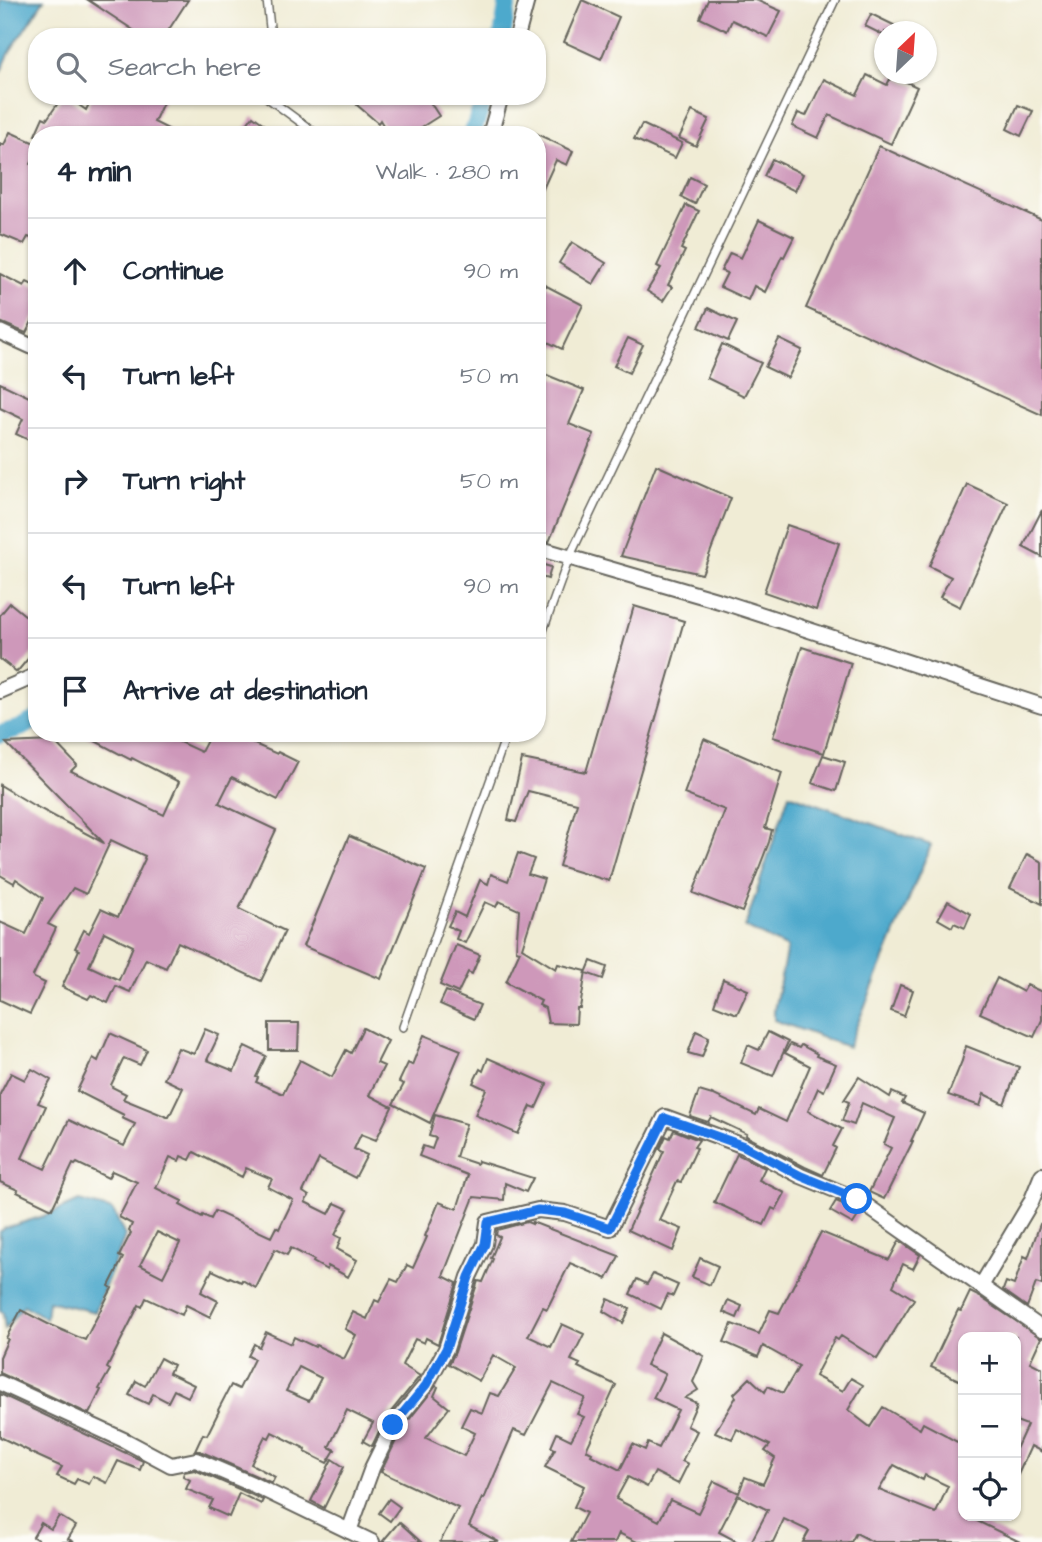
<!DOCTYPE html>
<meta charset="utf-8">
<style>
:root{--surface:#fff;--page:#f2f2f3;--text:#1f2937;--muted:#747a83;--line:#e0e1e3}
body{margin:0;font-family:"Architects Daughter",sans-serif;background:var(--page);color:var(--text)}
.controls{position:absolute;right:21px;bottom:21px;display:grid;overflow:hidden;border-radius:14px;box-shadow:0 2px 5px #0004}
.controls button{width:63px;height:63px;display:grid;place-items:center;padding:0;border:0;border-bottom:2px solid var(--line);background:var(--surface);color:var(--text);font:35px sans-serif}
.compass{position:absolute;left:874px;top:21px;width:63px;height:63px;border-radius:50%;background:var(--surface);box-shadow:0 2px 5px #0004;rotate:25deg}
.stop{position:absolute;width:21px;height:21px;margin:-16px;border:5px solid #1a73e8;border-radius:50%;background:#fff}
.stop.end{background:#1a73e8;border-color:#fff;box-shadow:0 2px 7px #0008}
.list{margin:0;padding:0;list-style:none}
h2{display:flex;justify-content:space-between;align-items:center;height:91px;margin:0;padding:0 28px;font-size:30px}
h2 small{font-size:23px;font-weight:400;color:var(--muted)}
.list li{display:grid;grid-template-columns:46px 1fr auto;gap:21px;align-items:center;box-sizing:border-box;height:105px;padding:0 28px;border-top:2px solid var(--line)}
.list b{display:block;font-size:26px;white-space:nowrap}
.list em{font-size:23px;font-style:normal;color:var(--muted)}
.icon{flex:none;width:38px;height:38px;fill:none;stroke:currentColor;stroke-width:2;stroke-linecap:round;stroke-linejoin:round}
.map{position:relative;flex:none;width:1042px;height:1542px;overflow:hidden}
.search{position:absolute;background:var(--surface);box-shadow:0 2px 5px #0004;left:28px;top:28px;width:518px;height:77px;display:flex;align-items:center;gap:18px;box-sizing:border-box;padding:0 24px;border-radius:28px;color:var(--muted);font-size:26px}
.panel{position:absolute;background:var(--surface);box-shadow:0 2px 5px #0004;left:28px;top:126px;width:518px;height:616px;border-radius:28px}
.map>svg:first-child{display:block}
.water{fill:#4ea9cc;stroke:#356274;stroke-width:2}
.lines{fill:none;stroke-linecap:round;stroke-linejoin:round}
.canal{stroke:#4ea9cc;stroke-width:18}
.building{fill:#ce98ba;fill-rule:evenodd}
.lane-casing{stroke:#66655d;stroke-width:10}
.street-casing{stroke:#66655d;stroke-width:18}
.lane{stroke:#fff;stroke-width:7}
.street{stroke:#fff;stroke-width:14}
.route{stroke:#1a73e8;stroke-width:9}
</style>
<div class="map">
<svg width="1042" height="1542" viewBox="0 0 1042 1542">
<rect width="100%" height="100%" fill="#fdfcf7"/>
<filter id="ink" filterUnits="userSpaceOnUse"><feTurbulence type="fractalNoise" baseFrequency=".0143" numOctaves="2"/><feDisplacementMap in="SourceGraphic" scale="14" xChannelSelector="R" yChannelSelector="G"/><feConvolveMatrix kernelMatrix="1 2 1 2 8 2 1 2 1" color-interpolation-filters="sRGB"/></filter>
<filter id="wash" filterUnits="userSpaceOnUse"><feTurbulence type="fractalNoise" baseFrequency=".00686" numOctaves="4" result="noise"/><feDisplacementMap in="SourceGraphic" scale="28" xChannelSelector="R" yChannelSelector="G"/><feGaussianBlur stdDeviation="1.57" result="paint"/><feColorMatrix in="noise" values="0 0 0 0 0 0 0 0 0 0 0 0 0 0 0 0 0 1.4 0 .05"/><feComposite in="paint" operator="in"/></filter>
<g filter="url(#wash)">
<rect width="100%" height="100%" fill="#f0ecd5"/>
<g class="water">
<polygon points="0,0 44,0 11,50 0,73"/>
<polygon points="789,794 931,845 848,1047 774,1020 774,1010 787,948 745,927"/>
<polygon points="79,1201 113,1210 125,1236 95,1312 48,1301 46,1319 24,1305 5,1329 3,1313 0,1311 0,1232 5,1228 47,1215"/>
</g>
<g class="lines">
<g class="canal">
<polyline points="502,37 508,0"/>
<polyline points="472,135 485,96"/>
<polyline points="0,734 20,728 37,719"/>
</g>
</g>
<g id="blocks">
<g class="building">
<polygon points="88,0 188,0 164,37 144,37"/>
<polygon points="582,0 619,17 601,59 564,42"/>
<polygon points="708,0 756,0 781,11 768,37 732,20 727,31 700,18"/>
<polygon points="871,14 908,32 885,32 885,36 865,26"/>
<polygon points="867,75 887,85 892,75 917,87 891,144 829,115 818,138 792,126 798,113 806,116 824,79 857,95"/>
<polygon points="63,96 66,96 86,110 93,96 166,96 154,122 180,135 35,135 43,117 47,119"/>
<polygon points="364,96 426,96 439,116 409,135 389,135 380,120 378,123 357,105"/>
<polygon points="1018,105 1033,111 1021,136 1007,129"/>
<polygon points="692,111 709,119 696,146 679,138"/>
<polygon points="253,116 279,135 239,135"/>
<polygon points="642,124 682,143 675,158 634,139"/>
<polygon points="10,132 37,144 37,152 31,164 37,167 37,172 32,183 37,186 37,240 28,237 24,244 0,234 0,144 4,145"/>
<polygon points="537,134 573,151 567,165 556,160 537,202"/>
<polygon points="879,146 1042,220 1042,415 806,308"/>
<polygon points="772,159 803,174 795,191 764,176"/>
<polygon points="690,177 704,184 695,204 681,197"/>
<polygon points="686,205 699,211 681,249 685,251 668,285 672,287 663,301 647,291 661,268 657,266"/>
<polygon points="759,220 794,237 784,257 782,256 765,292 754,286 748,300 720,287 727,273 721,271 730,253 741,258"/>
<polygon points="572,242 606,263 593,284 559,263"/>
<polygon points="0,274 24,286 27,282 37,287 37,312 26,333 0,322"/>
<polygon points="537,281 583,305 562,349 537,337"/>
<polygon points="708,308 737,322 728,341 699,327"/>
<polygon points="628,338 643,345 629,373 614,366"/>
<polygon points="779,339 802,350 788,378 765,367"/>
<polygon points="722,344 761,363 744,396 707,378"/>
<polygon points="537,371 584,390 569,424 594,434 549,542 537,539"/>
<polygon points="0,383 33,399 37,389 37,444 16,434 23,419 0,408"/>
<polygon points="656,465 731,498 702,574 621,556"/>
<polygon points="967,484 1008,503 960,607 940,597 951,577 929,566"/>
<polygon points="1042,510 1042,557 1023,547"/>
<polygon points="787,525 839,543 816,610 764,592"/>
<polygon points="537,563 551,567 548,579 537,576"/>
<polygon points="10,603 37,625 37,648 17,672 0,659 0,615"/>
<polygon points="634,606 684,621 609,881 559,866 577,803 528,791 516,822 508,820 522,759 586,772"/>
<polygon points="802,647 851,663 824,753 773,737"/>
<path d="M80,733H160L201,752L211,733H246L255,738L252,743L277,754L278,752L298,762L278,800L232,777L219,803L276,830L239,909L285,931L261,981L178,942L166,968L146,959L130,992L116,986L108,1003L91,995L88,999L62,987L79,950L75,948L84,930L89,933L101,909L118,917L145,859L144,858L145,856L111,840L86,894L73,888L48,924L56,928L33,976L34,978L45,983L30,1014L0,1000V922L26,934L43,898L16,879L14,883L0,875V785L33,805L104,843L6,743L54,741L77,765L71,771L164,815L179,782L132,758L131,760ZM104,932L133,946L119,980L89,966Z"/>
<polygon points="704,739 782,773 765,828 772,830 769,842 742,912 693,893 725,810 684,794"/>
<polygon points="823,755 845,762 836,791 812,783"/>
<polygon points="349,836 426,869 381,979 303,946"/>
<polygon points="518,853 534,859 528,874 544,879 522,948 556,969 558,964 586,971 580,1008 577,1008 576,1024 548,1023 545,1008 539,1005 541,1001 506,982 520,951 516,950 519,910 499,901 496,907 485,902 465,943 456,939 459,931 448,926 455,912 465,917 480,880 488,884 491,874 508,881"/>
<polygon points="1027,854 1042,862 1042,904 1010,888"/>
<polygon points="948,901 971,914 965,928 954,923 952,927 938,919"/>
<polygon points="456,945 480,955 472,974 468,972 458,993 440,985"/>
<polygon points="591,961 607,967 603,979 586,973"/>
<polygon points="997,978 1023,992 1027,985 1042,992 1042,1020 1034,1037 980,1013"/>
<polygon points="723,979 748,990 737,1014 714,1005"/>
<polygon points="900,985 913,990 904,1016 891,1011"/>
<polygon points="446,991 480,1005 474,1019 440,1004"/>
<polygon points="269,1023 299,1023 298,1050 269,1050"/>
<path d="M363,1028L388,1041L377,1063L384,1066L369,1095L392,1107L376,1140L361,1134L354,1149L367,1155L355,1178L319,1159L303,1192L309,1196L305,1202L329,1214L335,1203L348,1209L335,1235L341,1238L337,1249L357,1260L348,1277L328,1266L327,1270L313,1262L314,1260L291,1248L287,1255L275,1249L256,1288L242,1280L241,1282L230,1277L229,1278L212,1270L201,1292L218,1301L210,1317L186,1305L182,1315L146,1298L142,1307L139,1305L107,1368L110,1370L99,1389L101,1390L89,1414L0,1373V1357L8,1339L6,1338L21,1310L50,1325L85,1340L112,1288L109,1286L123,1258L119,1256L131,1233L129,1231L132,1224L119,1217L137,1182L112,1171L108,1178L77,1163L75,1165L73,1164L52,1209L17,1192L18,1190L0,1182V1094L11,1073L25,1080L32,1069L51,1080L38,1103L46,1106L22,1158L45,1169L69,1120L124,1146L135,1124L122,1118L124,1115L77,1091L93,1058L98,1061L110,1033L147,1050L140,1065L124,1058L111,1085L112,1087L126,1094L123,1099L167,1117H169L183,1088L164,1079L178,1048L194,1054L205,1029L219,1035L207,1060L234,1071L245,1046L266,1056L256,1077L258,1078L256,1082L283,1094L300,1060L332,1077L346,1050L351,1053ZM194,1152L242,1177L246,1168L272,1179L268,1187L293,1200L279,1229L276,1227L271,1237L215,1211L211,1219L203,1215L202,1217L180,1205L182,1201L156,1188L170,1157L179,1161L181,1156L190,1160ZM157,1232L180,1243L163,1277L140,1265Z"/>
<polygon points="696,1031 709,1037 702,1057 688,1053"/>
<polygon points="768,1032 788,1042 773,1076 741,1063 748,1045 759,1050"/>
<polygon points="424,1035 461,1050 430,1123 393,1104 404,1084 399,1082 408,1063 412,1065"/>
<polygon points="790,1044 799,1048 801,1045 817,1054 816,1056 836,1064 824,1091 818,1088 808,1111 842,1129 833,1146 836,1148 823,1175 805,1167 746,1136 747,1134 711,1117 708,1122 690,1116 699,1091 712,1095 712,1094 756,1115 759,1109 786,1122 810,1066 785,1053"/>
<polygon points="966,1046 1019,1067 1004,1104 984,1094 980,1106 948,1095 962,1061"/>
<polygon points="488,1058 547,1084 536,1108 531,1106 518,1134 475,1115 486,1089 473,1083 480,1069 483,1071"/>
<polygon points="859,1077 890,1097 892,1092 905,1098 902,1103 924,1113 911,1141 913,1141 884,1199 869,1192 891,1148 884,1144 895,1118 862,1103 854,1125 842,1121 849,1102 844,1100"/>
<path d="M435,1115L466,1124L456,1157L477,1164L478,1161L533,1178L526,1192L505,1183L504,1200L474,1197L443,1276L457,1283L438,1344L426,1338L424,1343L415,1339L402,1365L420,1376L385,1419L372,1446L363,1441L373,1423L347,1410L329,1447L335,1450L327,1463L305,1452L306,1449L272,1432L269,1438L265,1436L251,1464L275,1477L272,1483L200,1451H195L203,1434L207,1435L219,1411L218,1410L231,1385L239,1389L254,1359L248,1356L254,1344L259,1347L266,1332L291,1344L294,1337L315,1347L316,1345L344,1359L356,1335L345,1329L353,1312L367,1319L375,1300L379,1302L391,1279L398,1282L407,1265L413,1268L427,1237L425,1236L439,1202L457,1209L468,1175L419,1156L423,1146L432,1149L436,1138L429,1136ZM299,1367L321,1378L309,1401L286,1391Z"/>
<polygon points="674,1130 699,1140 694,1147 697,1148 681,1182 677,1181 659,1220 682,1229 673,1251 628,1230 664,1151 660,1149 666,1136 670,1138"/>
<polygon points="737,1154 765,1168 759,1180 785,1193 776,1210 772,1208 764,1225 714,1202"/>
<polygon points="836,1201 852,1208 860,1213 853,1224 830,1211"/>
<path d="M527,1222L532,1224V1222L619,1256L607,1279L570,1263L547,1309L543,1307L528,1336L551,1347L562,1324L584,1334L571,1360L580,1364L578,1367L616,1385L586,1450L592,1453L591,1455L620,1470L633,1444L645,1450L648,1443L659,1448L678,1410L653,1398L665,1374L646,1365L661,1333L704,1356L693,1382L698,1390L685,1398L697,1403L687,1426L697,1431L682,1461L688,1464L678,1484L655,1472L647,1487L628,1477L616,1499L659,1521L670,1500L698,1513L714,1481L739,1493L745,1477L763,1484L775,1458L765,1451L770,1445L737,1429L732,1439L715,1432L736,1397L734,1394L750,1378L765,1392L768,1386L783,1393L799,1366L763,1346L758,1357L724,1342L732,1324L759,1334L770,1310L779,1313L821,1232L889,1260L899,1241L901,1242L920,1255L913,1269L903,1264L893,1286L914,1299L877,1359L841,1336L838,1340L835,1338L815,1376L843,1391L851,1378L863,1385L848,1410L870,1427L883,1407L920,1429L923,1423L946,1435V1436L963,1445V1516H967L1020,1542H873L856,1533L851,1542H803L809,1531L784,1519L773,1542H751L768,1510L738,1495L719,1532L738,1542H637L619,1533L615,1542H571L586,1513L574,1507L584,1486L545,1467L555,1449L551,1447L557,1433L571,1440L584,1417L577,1414L585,1398L553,1383L526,1435L514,1430L484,1499L482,1498L469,1526L499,1542H440L458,1508L381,1472L401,1430L436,1386L438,1387L434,1396L449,1408L426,1438L464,1456L475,1433L461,1426L470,1408L482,1413L490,1393L499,1396L516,1368L493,1355L479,1381L449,1364L455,1352L478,1281L483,1282L493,1259L491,1258L500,1237L496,1235L497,1230ZM894,1465L923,1480L925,1475L948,1486L936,1513L879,1490Z"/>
<polygon points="1040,1224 1042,1225 1042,1285 1036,1283 1027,1307 1003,1290 1006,1282 1014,1285 1024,1256 1028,1258"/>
<polygon points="700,1258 718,1266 710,1285 692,1277"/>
<polygon points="653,1274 678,1285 673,1296 668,1294 661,1309 630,1294 637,1279 647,1284"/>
<polygon points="970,1292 980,1297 1041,1338 1030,1362 1042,1368 1042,1452 1031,1446 1016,1479 1016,1449 1027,1425 1016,1421 1016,1337 963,1337 963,1382 931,1367 958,1310 961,1311"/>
<polygon points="608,1299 630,1309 623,1323 603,1311"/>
<polygon points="728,1300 742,1306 737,1318 723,1312"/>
<polygon points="160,1358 173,1365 169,1373 194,1385 188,1397 174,1390 168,1402 153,1394 148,1404 129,1395 136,1381 145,1386"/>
<polygon points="0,1394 143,1461 140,1470 118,1461 107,1483 93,1476 89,1484 77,1479 74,1484 57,1476 62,1467 29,1452 29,1451 0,1437"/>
<polygon points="332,1459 344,1467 324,1508 311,1501"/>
<polygon points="195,1470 248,1493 263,1500 261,1504 239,1493 229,1517 209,1508 213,1500 186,1489 190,1480 183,1476 184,1472"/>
<polygon points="389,1499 400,1507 390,1521 379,1513"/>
<polygon points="59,1516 76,1526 68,1539 74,1542 41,1542 33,1537 41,1523 51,1529"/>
<polygon points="399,1522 421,1542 382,1542"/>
</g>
</g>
</g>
<g filter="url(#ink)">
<use href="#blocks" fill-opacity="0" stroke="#66655d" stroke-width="2"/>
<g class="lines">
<defs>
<g id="lane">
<polyline points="267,0 271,37"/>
<polyline points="265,96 318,135"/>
<polyline points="537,647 569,558 835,0"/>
<polyline points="403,1027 507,733"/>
</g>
<g id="street">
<polyline points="517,37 527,0"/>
<polyline points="490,135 501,96"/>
<polyline points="0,332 37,349"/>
<polyline points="537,548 723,602 1042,706"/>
<polyline points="0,691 37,675"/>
<polyline points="981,1286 1031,1202 1042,1175"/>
<polyline points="0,1383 126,1441 171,1465 196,1460 252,1484 372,1542"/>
<polyline points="349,1531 372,1468 393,1425 426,1385 446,1349 469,1277 485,1244 488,1222 538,1210 565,1213 610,1228 665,1117 744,1146 801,1176 857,1199 1042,1329"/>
</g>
</defs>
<use href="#lane" class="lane-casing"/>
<use href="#street" class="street-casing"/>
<use href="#lane" class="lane"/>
<use href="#street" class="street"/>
</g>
</g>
<g class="lines" filter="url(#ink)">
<polyline class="route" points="393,1425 426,1385 446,1349 469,1277 485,1244 488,1222 538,1210 565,1213 610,1228 665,1118 744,1146 801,1176 857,1199"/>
</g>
</svg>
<div class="controls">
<button>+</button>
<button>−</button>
<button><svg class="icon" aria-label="locate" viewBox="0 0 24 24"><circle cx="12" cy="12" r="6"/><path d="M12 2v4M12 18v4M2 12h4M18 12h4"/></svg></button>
</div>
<svg class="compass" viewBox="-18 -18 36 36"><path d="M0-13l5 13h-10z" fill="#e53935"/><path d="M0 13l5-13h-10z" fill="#747a83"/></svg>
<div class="stop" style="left:857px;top:1199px"></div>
<div class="stop end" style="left:393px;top:1425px"></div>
<div class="search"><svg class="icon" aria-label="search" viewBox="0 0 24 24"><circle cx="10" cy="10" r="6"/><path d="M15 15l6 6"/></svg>Search here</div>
<section class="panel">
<h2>4 min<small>Walk · 280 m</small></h2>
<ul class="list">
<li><svg class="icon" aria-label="ahead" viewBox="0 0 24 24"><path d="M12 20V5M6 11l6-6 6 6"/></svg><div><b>Continue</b></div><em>90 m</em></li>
<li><svg class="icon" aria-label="left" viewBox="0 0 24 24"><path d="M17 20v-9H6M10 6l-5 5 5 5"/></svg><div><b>Turn left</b></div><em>50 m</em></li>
<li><svg class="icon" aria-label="right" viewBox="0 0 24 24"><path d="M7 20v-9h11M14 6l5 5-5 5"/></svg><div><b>Turn right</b></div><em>50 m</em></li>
<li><svg class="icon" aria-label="left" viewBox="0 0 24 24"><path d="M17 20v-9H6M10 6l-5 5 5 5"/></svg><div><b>Turn left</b></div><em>90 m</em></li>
<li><svg class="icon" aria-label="arrive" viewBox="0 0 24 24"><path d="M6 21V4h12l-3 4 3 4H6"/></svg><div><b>Arrive at destination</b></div></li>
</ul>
</section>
</div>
